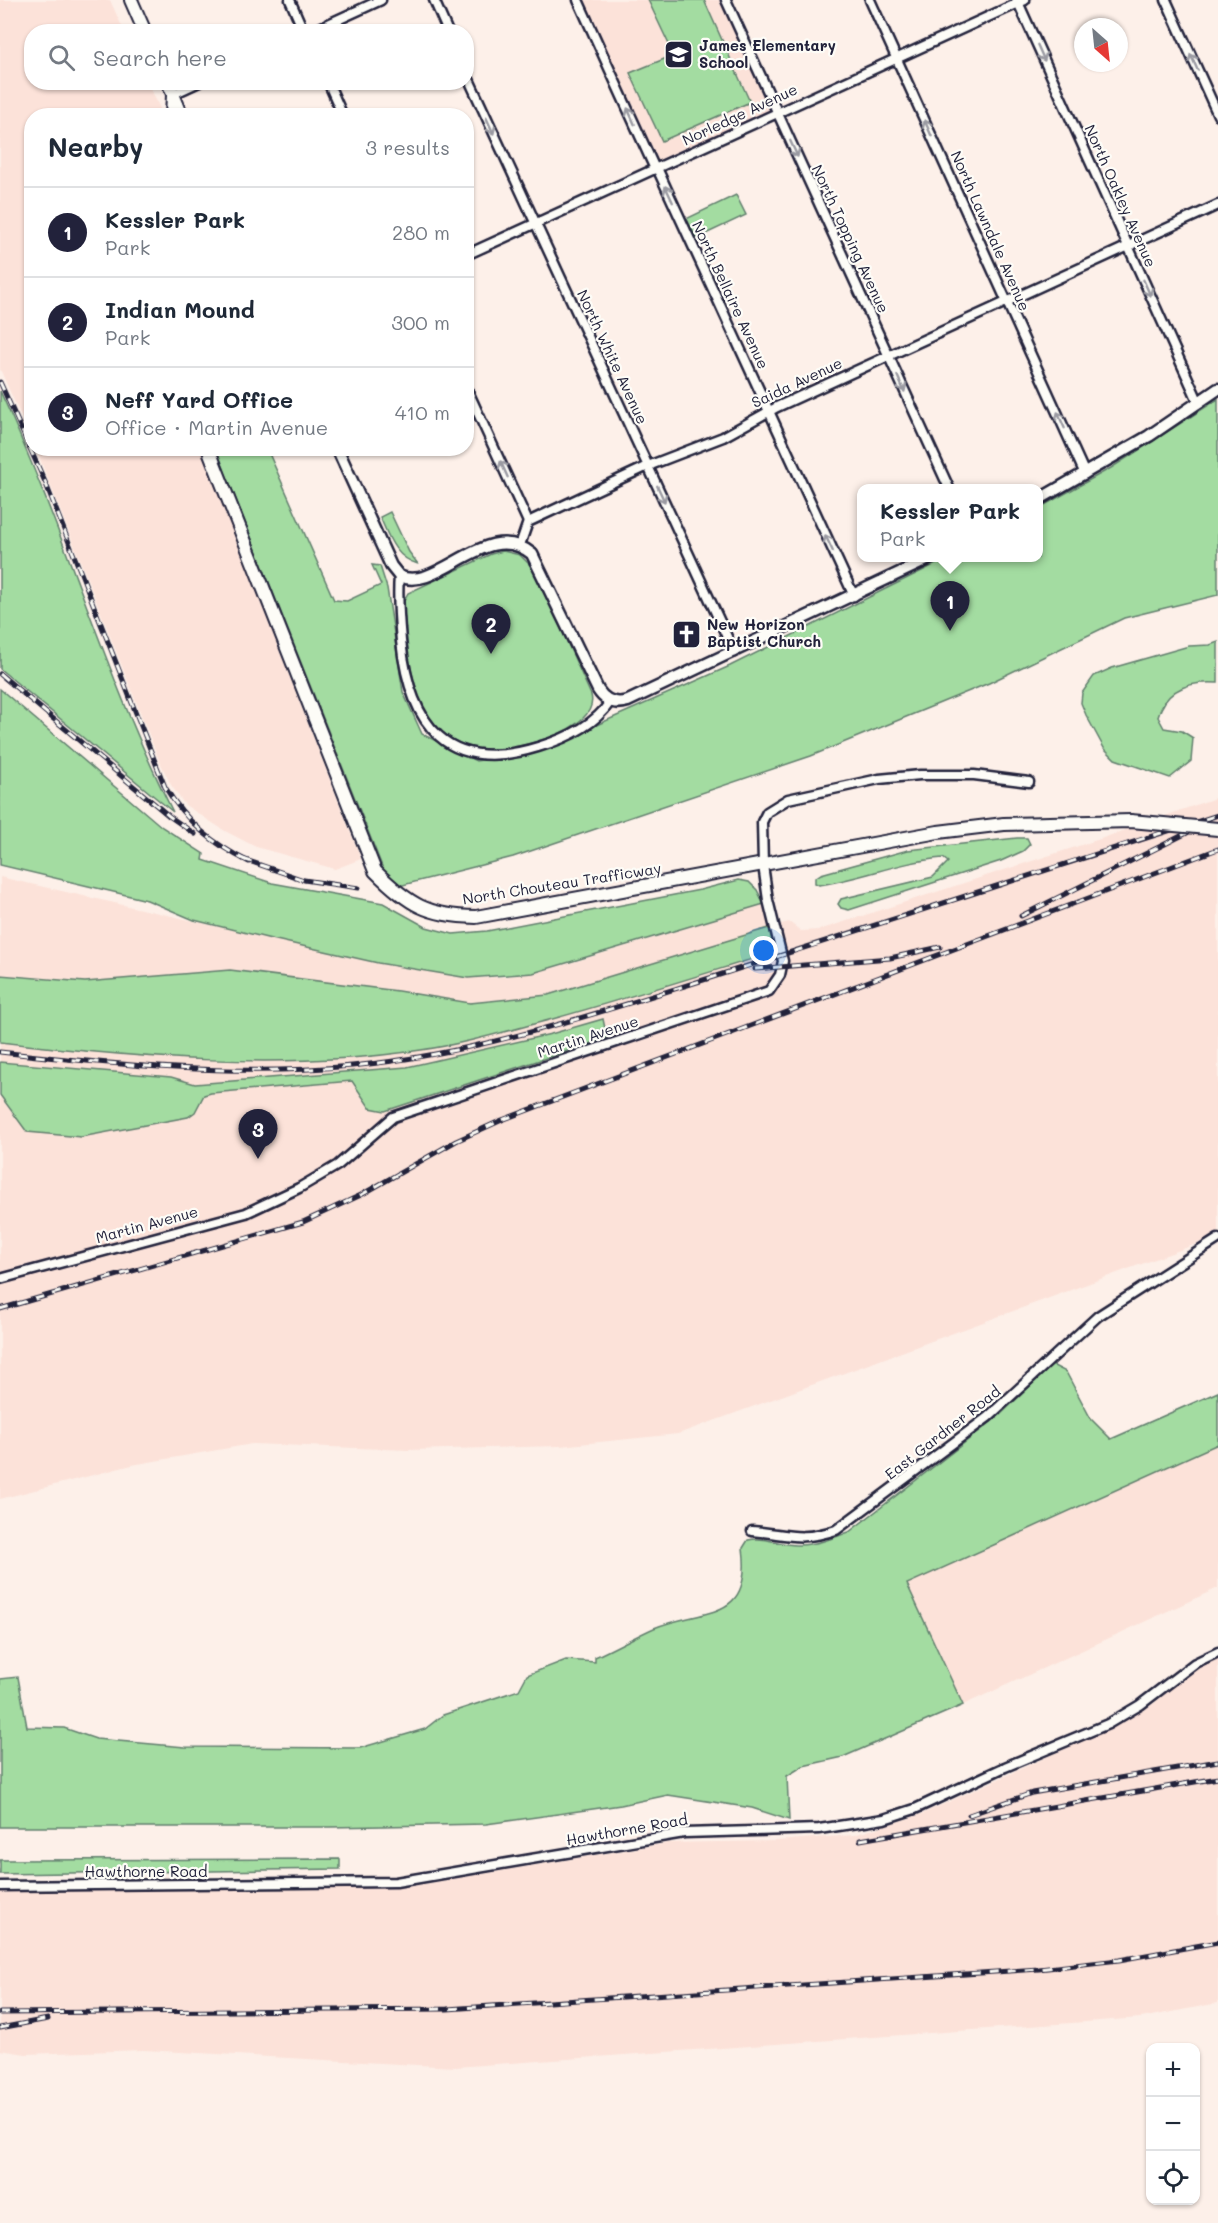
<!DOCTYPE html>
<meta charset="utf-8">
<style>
:root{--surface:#fff;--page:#f6f6f7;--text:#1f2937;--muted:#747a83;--line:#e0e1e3;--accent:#22223b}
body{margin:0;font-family:Mali,sans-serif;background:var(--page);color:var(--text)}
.controls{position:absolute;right:18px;bottom:18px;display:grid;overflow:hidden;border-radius:12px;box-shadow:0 2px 4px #0004}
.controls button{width:54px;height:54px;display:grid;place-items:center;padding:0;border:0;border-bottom:2px solid var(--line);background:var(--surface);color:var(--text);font:30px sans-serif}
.compass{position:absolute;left:1074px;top:18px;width:54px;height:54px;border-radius:50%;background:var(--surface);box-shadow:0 2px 4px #0004;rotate:153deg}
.you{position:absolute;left:764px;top:951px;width:21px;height:21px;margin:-15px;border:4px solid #fff;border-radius:50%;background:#1a73e8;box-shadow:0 0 0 9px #1a73e833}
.badge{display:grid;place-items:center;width:39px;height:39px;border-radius:50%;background:var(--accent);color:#fff;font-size:20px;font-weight:700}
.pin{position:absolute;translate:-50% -50px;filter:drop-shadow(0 2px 3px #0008)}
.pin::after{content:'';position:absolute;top:32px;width:21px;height:18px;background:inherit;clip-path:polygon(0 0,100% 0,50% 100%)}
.popup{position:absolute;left:857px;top:484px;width:186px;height:78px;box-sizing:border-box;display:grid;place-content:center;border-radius:12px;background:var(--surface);filter:drop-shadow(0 2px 4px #0005);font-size:20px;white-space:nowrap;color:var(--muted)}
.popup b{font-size:22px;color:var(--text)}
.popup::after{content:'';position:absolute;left:50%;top:100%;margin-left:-12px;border:12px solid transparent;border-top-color:var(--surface)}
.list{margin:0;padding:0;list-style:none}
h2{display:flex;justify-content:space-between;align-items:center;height:78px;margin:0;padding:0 24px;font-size:26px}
h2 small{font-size:20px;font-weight:400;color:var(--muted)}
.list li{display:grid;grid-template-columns:39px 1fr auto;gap:18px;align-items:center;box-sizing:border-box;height:90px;padding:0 24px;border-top:2px solid var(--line)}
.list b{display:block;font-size:22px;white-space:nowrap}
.list p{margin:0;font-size:20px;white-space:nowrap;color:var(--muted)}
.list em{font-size:20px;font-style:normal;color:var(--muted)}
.icon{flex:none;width:33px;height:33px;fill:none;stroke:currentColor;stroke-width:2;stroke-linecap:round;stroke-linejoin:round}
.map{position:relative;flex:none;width:1218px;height:2223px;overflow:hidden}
.search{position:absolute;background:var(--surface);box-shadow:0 2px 4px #0004;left:24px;top:24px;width:450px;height:66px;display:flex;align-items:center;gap:15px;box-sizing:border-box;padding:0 21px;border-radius:24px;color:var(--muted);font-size:22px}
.panel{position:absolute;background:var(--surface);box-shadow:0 2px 4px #0004;left:24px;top:108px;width:450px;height:348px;border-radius:24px}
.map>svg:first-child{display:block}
.built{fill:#fce2d9}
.green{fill:#a3dca1;stroke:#627f6e;stroke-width:1.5}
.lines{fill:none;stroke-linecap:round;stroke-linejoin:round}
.minor-casing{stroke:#22223b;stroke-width:13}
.tertiary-casing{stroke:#22223b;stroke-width:15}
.secondary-casing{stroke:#22223b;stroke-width:16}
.minor{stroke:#fdfcf7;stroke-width:8}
.tertiary{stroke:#fdfcf7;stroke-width:10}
.secondary{stroke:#fdfcf7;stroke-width:12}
.rail-casing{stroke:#22223b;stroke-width:5}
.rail{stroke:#fdfcf7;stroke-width:3;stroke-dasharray:9;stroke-linecap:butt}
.secondary-bridge-casing{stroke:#22223b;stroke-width:16;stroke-linecap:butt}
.secondary-bridge{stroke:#fdfcf7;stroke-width:12}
.oneway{stroke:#9a9aa2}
.labels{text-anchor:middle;stroke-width:4.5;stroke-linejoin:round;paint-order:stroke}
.poi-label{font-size:15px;font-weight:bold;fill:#22223b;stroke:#fdfcf7;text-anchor:start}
.street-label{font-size:15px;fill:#22223b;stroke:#fdfcf7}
</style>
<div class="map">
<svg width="1218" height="2223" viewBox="0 0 1218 2223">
<rect width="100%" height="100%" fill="#fdf0e9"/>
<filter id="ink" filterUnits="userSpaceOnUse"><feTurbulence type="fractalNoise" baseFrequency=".0167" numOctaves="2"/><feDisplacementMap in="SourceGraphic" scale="12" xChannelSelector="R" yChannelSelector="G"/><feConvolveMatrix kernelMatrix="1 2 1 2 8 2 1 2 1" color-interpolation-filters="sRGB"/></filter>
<g filter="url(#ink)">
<g class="built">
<polygon points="0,0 110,0 124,31 32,32 32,82 148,83 163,115 32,116 31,439 0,369"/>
<polygon points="584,0 720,0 770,110 658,161"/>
<polygon points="36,449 201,449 361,859 335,869 256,847 225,831 185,805 171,785 159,760"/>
<polygon points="1218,797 1218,1236 678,1434 560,1446 409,1450 252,1444 132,1465 0,1499 0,1042 309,1058 420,1050 521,1027 775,952 769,928 548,995 470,1003 398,991 230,970 85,982 0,975 0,877 378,963 468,978 502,977 533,973 577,961 764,904 769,927 789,922 801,931 819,930 1103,838"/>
<polygon points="1218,1444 1218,1588 963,1705 907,1584"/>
<polygon points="1218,1656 1218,2003 1141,2018 455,2067 143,2050 26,2054 0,2050 0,1891 399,1888 668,1843 776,1841 854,1835 922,1814 1117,1725 1153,1704 1198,1666"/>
</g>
<g class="green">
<polygon points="648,0 704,0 750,102 662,141 630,73 674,55"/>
<polygon points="736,195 746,215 695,239 686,219"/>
<path d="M0,391C64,528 105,676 173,812L0,669Z"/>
<polygon points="1218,399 1218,595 1124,618 989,683 811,756 513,857 399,886 385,874 216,449 267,449 334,600 347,601 381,585 372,565 380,566 387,588 403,692 422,734 476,761 540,750 730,666 948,558 1038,558 1039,508 1111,468"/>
<path d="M390,512L409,552L418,564C395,558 389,537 380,517Z"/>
<path d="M503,551L520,555L534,569L591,695C601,731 510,752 484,750C461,748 438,734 427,714C408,681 407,639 403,602L408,593L491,554Z"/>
<path d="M1218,642V683C1191,681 1166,688 1158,717L1164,728L1182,731L1193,738L1191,761L1170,778L1115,759L1104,748L1086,715L1081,703L1082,693L1094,676L1112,668L1189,646L1210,645Z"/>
<polygon points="0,689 162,827 204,854 203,860 272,883 383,903 426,927 453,934 487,931 700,890 739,880 749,882 757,890 764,904 533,973 468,978 378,963 267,938 194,920 147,900 0,865"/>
<path d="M1017,838H1027L1030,844L1023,851L1001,861L849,910L841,908L838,904L841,899L933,877L948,862L943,858C901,861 861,879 819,885L815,883V878L821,874L908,850Z"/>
<path d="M769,928L775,952C700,975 625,999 549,1020C507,1031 464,1044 421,1050C283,1071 138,1058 0,1042V975L85,982L230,970L398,991L470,1003L548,995Z"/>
<polygon points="603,1019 607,1038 385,1111 370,1108 352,1081 211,1093 204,1095 195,1112 188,1117 81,1137 27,1132 0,1095 0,1062 171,1077 195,1084 407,1067 551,1034"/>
<path d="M1052,1365L1066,1372L1091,1419L1111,1439L1218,1392V1444L907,1584L963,1705L843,1757L803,1766L787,1776L789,1820L752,1808L668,1795L621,1805L486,1824L330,1827H0V1679L18,1677L27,1727L64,1728L96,1739L185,1747L360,1748L425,1729L443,1715L519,1690L527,1675L566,1660L595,1662V1657C615,1648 634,1637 654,1628C703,1608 753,1623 743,1548L748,1540C769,1536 780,1546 799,1545C817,1545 833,1538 849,1532L999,1416Z"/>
<polygon points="340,1859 340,1869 0,1874 0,1860"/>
</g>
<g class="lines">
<defs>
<g id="minor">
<polyline points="290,0 304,32"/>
<polyline points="434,0 448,32"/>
<polyline points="578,0 655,169"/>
<polyline points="726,0 949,488"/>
<polyline points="870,0 1085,474"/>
<polyline points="1017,0 1199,403"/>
<polyline points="1166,0 1218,115"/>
<polyline points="311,32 381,0"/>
<polyline points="466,73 734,652"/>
<polyline points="328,82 343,116"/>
<polyline points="173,94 199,82"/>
<polyline points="657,168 854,596"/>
<polyline points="466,255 1025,0"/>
<polyline points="466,387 528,522"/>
<polyline points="520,545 528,522 648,466 723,437 777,407 1218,205"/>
<path d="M399,576C397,598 399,619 401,641C410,725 447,775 538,747C565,739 594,726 610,702"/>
<polyline points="0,1279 246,1213 299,1188 338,1165 393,1117 769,991 780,975 783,961 768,900 763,865 762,822 767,812 788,799 879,779 920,775 974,775 1029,782"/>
<path d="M752,1531C788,1534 799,1542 836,1530L988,1417L1098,1316L1218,1239"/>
<polyline points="0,1886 396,1882 684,1833 819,1829 884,1819 915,1809 1005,1767 1108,1724 1140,1705 1195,1663 1218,1652"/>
</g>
<g id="tertiary">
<path d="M337,448L391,566L399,576C438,594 487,516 532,554L598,690C605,701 615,705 628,701L931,558"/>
<polyline points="1038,500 1149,436 1218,389"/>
</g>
<g id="secondary">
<polyline points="131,0 145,32"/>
<polyline points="168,82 182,116"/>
<polyline points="172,116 173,95"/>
<path d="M208,448L375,871C409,905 428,916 476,917L938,832L1004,824"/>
</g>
</defs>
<use href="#minor" class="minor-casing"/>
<use href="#tertiary" class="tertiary-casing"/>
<use href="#secondary" class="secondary-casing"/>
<use href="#minor" class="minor"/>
<use href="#tertiary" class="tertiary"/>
<use href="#secondary" class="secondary"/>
<defs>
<g id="rail">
<path d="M0,382L46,484L165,787C186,822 213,844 249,862"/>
<polyline points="0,674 169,816 195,834"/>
<polyline points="243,859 304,880 359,888"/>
<polyline points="1021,916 1187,833"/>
<polyline points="755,969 890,958 940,947"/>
<path d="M0,1052C117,1065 234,1077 352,1066C477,1054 594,1014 713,977C882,924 1049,868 1218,815"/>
<polyline points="0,1309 303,1222 361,1195 456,1141 502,1120 1218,849"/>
<polyline points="969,1815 1032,1793 1218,1761"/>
<polyline points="860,1840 1218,1778"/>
<polyline points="0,2013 447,2009 1039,1969 1119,1960 1218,1942"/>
<polyline points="0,2028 48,2019"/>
</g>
</defs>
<use href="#rail" class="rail-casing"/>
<use href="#rail" class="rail"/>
<defs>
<polyline id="secondary-bridge" points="1004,824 1131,821 1218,829"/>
</defs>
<use href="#secondary-bridge" class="secondary-bridge-casing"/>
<use href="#secondary-bridge" class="secondary-bridge"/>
</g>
<defs><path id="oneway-shaft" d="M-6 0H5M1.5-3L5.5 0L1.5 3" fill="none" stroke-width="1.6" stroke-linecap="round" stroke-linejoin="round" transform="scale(1.5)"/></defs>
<g class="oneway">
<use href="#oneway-shaft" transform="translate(1041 53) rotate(66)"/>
<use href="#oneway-shaft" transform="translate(1194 62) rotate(-114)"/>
<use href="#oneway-shaft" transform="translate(631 116) rotate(-114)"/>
<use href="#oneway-shaft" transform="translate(490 126) rotate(66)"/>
<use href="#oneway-shaft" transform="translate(928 128) rotate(-114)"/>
<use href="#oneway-shaft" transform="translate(794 149) rotate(65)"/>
<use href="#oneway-shaft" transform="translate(669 194) rotate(-115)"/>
<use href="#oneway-shaft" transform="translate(1147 288) rotate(66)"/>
<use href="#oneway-shaft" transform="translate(901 384) rotate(66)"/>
<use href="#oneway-shaft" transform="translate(1061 420) rotate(-114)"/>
<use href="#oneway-shaft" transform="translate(504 469) rotate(-114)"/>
<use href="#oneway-shaft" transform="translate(661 494) rotate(65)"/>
<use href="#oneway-shaft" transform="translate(829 543) rotate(-115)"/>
</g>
</g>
<defs>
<symbol id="school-square" viewBox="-11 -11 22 22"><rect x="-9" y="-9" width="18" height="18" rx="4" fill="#22223b" stroke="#fdfcf7"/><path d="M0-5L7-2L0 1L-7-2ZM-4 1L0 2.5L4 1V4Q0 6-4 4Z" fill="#fff"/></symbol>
<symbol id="church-square" viewBox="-11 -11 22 22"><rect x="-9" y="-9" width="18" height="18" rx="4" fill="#22223b" stroke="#fdfcf7"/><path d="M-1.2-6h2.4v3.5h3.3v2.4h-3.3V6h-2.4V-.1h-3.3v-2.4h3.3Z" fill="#fff"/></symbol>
</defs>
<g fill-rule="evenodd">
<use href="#school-square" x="662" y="38" width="33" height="33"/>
<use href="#church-square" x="670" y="618" width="33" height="33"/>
</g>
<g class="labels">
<g class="poi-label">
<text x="699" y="51">James Elementary<tspan x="699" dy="17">School</tspan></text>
<text x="707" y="630">New Horizon<tspan x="707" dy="17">Baptist Church</tspan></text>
</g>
<g class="street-label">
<text transform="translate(740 115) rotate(-25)" y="5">Norledge Avenue</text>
<text transform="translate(1120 196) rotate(66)" y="5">North Oakley Avenue</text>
<text transform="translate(990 231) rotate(66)" y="5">North Lawndale Avenue</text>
<text transform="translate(850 239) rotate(65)" y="5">North Topping Avenue</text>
<text transform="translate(730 295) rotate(65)" y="5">North Bellaire Avenue</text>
<text transform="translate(612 357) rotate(65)" y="5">North White Avenue</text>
<text transform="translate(797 383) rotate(-25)" y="5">Saida Avenue</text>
<text transform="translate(562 884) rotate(-9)" y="5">North Chouteau Trafficway</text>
<text transform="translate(588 1037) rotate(-18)" y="5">Martin Avenue</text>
<text transform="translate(147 1225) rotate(-15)" y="5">Martin Avenue</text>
<text transform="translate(943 1433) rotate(-38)" y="5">East Gardner Road</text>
<text transform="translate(627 1830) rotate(-10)" y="5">Hawthorne Road</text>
<text x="146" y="1877">Hawthorne Road</text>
</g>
</g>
</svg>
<div class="controls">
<button>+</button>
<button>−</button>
<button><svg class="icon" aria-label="locate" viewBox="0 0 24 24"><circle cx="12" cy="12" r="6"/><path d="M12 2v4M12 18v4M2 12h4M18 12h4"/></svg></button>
</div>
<svg class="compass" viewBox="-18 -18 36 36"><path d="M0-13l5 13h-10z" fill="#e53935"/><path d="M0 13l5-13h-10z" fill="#747a83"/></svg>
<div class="you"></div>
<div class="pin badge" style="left:950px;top:631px">1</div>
<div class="popup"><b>Kessler Park</b>Park</div>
<div class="pin badge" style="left:491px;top:654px">2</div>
<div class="pin badge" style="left:258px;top:1159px">3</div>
<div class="search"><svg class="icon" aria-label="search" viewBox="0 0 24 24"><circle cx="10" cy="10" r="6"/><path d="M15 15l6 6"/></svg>Search here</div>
<section class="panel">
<h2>Nearby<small>3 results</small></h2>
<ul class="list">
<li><span class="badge">1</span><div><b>Kessler Park</b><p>Park</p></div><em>280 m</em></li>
<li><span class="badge">2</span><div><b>Indian Mound</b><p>Park</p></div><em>300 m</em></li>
<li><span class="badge">3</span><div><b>Neff Yard Office</b><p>Office · Martin Avenue</p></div><em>410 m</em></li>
</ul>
</section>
</div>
